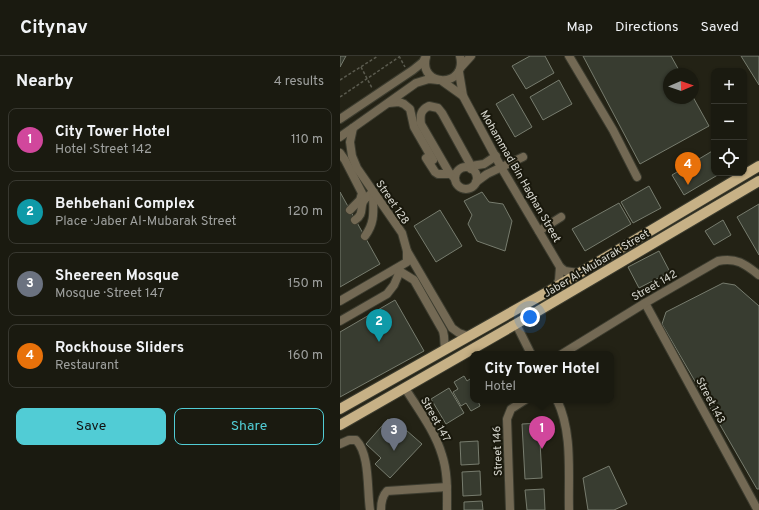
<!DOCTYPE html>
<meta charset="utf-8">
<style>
:root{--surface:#1a1a10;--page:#232319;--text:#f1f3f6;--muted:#9fa19f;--line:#383830;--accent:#51ccd5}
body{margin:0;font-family:Overpass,sans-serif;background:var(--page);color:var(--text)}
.controls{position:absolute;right:12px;top:12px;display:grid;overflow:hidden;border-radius:8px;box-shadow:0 1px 3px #0004}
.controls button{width:36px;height:36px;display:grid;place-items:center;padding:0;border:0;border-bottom:1px solid var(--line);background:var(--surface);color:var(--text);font:20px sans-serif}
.compass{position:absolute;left:323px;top:12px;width:36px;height:36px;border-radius:50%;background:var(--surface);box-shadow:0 1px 3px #0004;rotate:88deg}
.you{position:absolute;left:190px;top:261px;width:14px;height:14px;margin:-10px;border:3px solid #fff;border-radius:50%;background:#1a73e8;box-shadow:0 0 0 6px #1a73e833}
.badge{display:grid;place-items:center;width:26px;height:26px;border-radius:50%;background:var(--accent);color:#fff;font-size:13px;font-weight:700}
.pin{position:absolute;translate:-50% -33px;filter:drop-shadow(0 1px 2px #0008)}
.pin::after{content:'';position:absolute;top:21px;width:14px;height:12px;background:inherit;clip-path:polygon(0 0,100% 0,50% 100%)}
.popup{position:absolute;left:130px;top:295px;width:144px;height:52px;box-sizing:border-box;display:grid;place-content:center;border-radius:8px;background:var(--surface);filter:drop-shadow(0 1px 3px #0005);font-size:13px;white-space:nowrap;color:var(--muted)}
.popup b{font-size:15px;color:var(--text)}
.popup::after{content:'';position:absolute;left:50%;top:100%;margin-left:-8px;border:8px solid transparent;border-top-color:var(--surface)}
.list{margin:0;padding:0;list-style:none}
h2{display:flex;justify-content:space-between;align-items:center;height:52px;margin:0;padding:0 16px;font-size:17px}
h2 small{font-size:13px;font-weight:400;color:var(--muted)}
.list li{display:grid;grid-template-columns:26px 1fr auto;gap:12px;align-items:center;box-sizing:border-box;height:64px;margin:0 8px 8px;padding:0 8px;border:1px solid var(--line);border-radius:8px}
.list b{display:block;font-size:15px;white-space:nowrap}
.list p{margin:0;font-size:13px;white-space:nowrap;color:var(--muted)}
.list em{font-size:13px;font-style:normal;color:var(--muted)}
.actions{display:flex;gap:8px;padding:12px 16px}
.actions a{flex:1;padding:9px 0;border:1px solid var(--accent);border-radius:8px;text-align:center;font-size:14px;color:var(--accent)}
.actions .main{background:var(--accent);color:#111}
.icon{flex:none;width:22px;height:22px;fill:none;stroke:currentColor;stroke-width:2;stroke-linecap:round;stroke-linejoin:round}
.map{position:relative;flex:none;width:419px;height:454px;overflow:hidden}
header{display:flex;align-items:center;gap:24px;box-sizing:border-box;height:56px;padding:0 20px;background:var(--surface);border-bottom:1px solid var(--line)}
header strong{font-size:19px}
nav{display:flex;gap:22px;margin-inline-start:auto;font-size:14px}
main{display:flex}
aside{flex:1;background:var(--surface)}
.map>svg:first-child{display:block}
.building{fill:#383c30;stroke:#777c6e}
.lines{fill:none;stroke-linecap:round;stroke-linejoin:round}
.minor-casing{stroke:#3c3c2f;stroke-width:10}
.major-casing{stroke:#3c3c2f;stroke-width:12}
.path{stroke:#5b5b4f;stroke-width:1.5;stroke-dasharray:3 2;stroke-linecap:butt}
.minor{stroke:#736954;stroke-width:8}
.major{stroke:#c7b186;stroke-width:10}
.labels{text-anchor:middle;stroke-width:4;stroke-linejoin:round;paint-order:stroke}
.street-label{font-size:11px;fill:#d9d9d1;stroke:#19180c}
</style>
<header>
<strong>Citynav</strong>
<nav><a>Map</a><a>Directions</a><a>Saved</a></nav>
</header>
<main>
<aside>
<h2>Nearby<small>4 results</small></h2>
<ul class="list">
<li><span class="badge" style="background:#d1479c">1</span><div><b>City Tower Hotel</b><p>Hotel · Street 142</p></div><em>110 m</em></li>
<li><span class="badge" style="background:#0f9aa8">2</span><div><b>Behbehani Complex</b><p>Place · Jaber Al-Mubarak Street</p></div><em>120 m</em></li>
<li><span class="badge" style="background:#6b7280">3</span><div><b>Sheereen Mosque</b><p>Mosque · Street 147</p></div><em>150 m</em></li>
<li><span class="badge" style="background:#e8710a">4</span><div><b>Rockhouse Sliders</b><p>Restaurant</p></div><em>160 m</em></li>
</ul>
<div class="actions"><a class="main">Save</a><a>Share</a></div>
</aside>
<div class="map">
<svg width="419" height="454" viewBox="0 0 419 454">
<rect width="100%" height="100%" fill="#232215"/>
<g class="building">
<polygon points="0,0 6,0 0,11"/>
<polygon points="190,0 205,0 214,17 186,33 172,10"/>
<polygon points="243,0 331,0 341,18 329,18 329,42 353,42 353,41 369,70 300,108"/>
<polygon points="401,0 419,0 419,29"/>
<polygon points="219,24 232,48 203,64 190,41"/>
<polygon points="173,38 192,71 175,81 156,48"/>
<polygon points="374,94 374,117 381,117 344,139 332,119"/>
<polygon points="309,130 321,152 293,167 281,146"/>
<polygon points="0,136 40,208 0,231"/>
<polygon points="142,136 149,146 163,148 172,165 165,195 137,185 128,168 132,159 124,145"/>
<polygon points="279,147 291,168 245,195 232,173"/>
<polygon points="419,148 419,199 397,161"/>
<polygon points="100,154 122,190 96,206 74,170"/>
<polygon points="383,164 391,179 374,189 365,175"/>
<polygon points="319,195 330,216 299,232 288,211"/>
<polygon points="383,227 395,229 419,250 419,433 417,433 322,268 326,256"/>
<polygon points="55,244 84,295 0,341 0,276"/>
<polygon points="124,320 127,325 130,323 133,329 133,344 139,344 138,345 140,350 131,355 126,347 121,350 113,336 118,333 114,326"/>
<polygon points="109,332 124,357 106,368 91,343"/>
<polygon points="48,363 64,377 66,374 82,388 50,422 35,408 41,402 26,388"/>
<polygon points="199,367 202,422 185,423 182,368"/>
<polygon points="138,385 139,408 121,409 120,386"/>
<polygon points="269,410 287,448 274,454 248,454 243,422"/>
<polygon points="140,415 141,439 123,440 122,416"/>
<polygon points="204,433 205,454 187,454 185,434"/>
<polygon points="142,445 143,454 124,454 124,446"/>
</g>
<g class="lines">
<defs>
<g id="minor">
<polyline points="229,0 273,74 297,121"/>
<path d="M86,1C78,32 128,32 120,0"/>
<polyline points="121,11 131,0"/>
<polyline points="119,16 123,40 161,111 220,211"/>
<polyline points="102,25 123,40"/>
<polyline points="49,47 59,46 64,48 70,53 74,71 93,104"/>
<polyline points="0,63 73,14 83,6 86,0"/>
<polyline points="0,81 76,27 89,23 98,24"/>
<polyline points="0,97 5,104 22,137 20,144 10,154"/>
<polyline points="86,102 95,116 98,118 111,118 115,123"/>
<polyline points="131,110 144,108 156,100"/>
<circle cx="126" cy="122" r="11"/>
<path d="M110,118L81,68C80,60 80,54 89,50L98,52L102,57L129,106L131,113"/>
<polyline points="136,126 147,118 183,101"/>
<path d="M15,164C24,158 20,153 23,146C25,142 30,139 33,136"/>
<polyline points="199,175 221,161"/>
<path d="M25,180C36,165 33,154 33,136"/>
<polyline points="67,195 112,272 119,277 127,280"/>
<polyline points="56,213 74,224 103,275 104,280 105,294"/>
<polyline points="216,231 219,224 220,211 225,215 238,217"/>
<polyline points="0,245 67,206 67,195 62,177 17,112 12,100 10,86 13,72"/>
<polyline points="305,247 416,451"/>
<polyline points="0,265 47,238 54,229 60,215"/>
<polyline points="176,268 191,298"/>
<path d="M222,298L305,247L378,205C396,201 405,208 419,219"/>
<path d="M65,332C78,353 95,375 102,399C108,417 107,436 107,454"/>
<path d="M217,344C233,377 228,418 229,454"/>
<path d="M0,388L9,384H16C30,398 27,434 30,454"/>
<path d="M41,454C41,446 42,440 47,435L107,431"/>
<polyline points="170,454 167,363 171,353 185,344"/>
</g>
<g id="major">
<polyline points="0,353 216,231 419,110"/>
<polyline points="0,369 176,268 419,125"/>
</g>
</defs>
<use href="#minor" class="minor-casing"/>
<use href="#major" class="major-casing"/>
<g class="path">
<polyline points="59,0 65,11"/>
<polyline points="21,11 32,32"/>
<polyline points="0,24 38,0"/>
<polyline points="0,41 59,1"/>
</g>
<use href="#minor" class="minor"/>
<use href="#major" class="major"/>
</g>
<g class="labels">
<g class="street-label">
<text transform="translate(181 120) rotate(60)" y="4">Mohammad Bin Haghan Street</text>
<text transform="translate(53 146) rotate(56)" y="4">Street 128</text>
<text transform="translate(256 207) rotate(-31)" y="4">Jaber Al-Mubarak Street</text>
<text transform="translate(314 229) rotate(-30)" y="4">Street 142</text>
<text transform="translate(371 344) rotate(62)" y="4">Street 143</text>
<text transform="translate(96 363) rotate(61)" y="4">Street 147</text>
<text transform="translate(157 395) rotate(-92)" y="4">Street 146</text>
</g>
</g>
</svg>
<div class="controls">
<button>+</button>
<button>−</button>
<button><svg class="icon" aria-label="locate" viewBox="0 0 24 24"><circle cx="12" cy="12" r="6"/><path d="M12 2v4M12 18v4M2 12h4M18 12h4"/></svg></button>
</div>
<svg class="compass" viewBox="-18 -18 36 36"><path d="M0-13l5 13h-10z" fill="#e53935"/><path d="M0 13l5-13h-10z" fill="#9fa19f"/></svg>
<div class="you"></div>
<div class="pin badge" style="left:202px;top:393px;background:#d1479c">1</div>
<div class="popup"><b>City Tower Hotel</b>Hotel</div>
<div class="pin badge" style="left:39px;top:286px;background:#0f9aa8">2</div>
<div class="pin badge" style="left:54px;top:395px;background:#6b7280">3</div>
<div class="pin badge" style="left:348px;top:129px;background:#e8710a">4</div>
</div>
</main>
